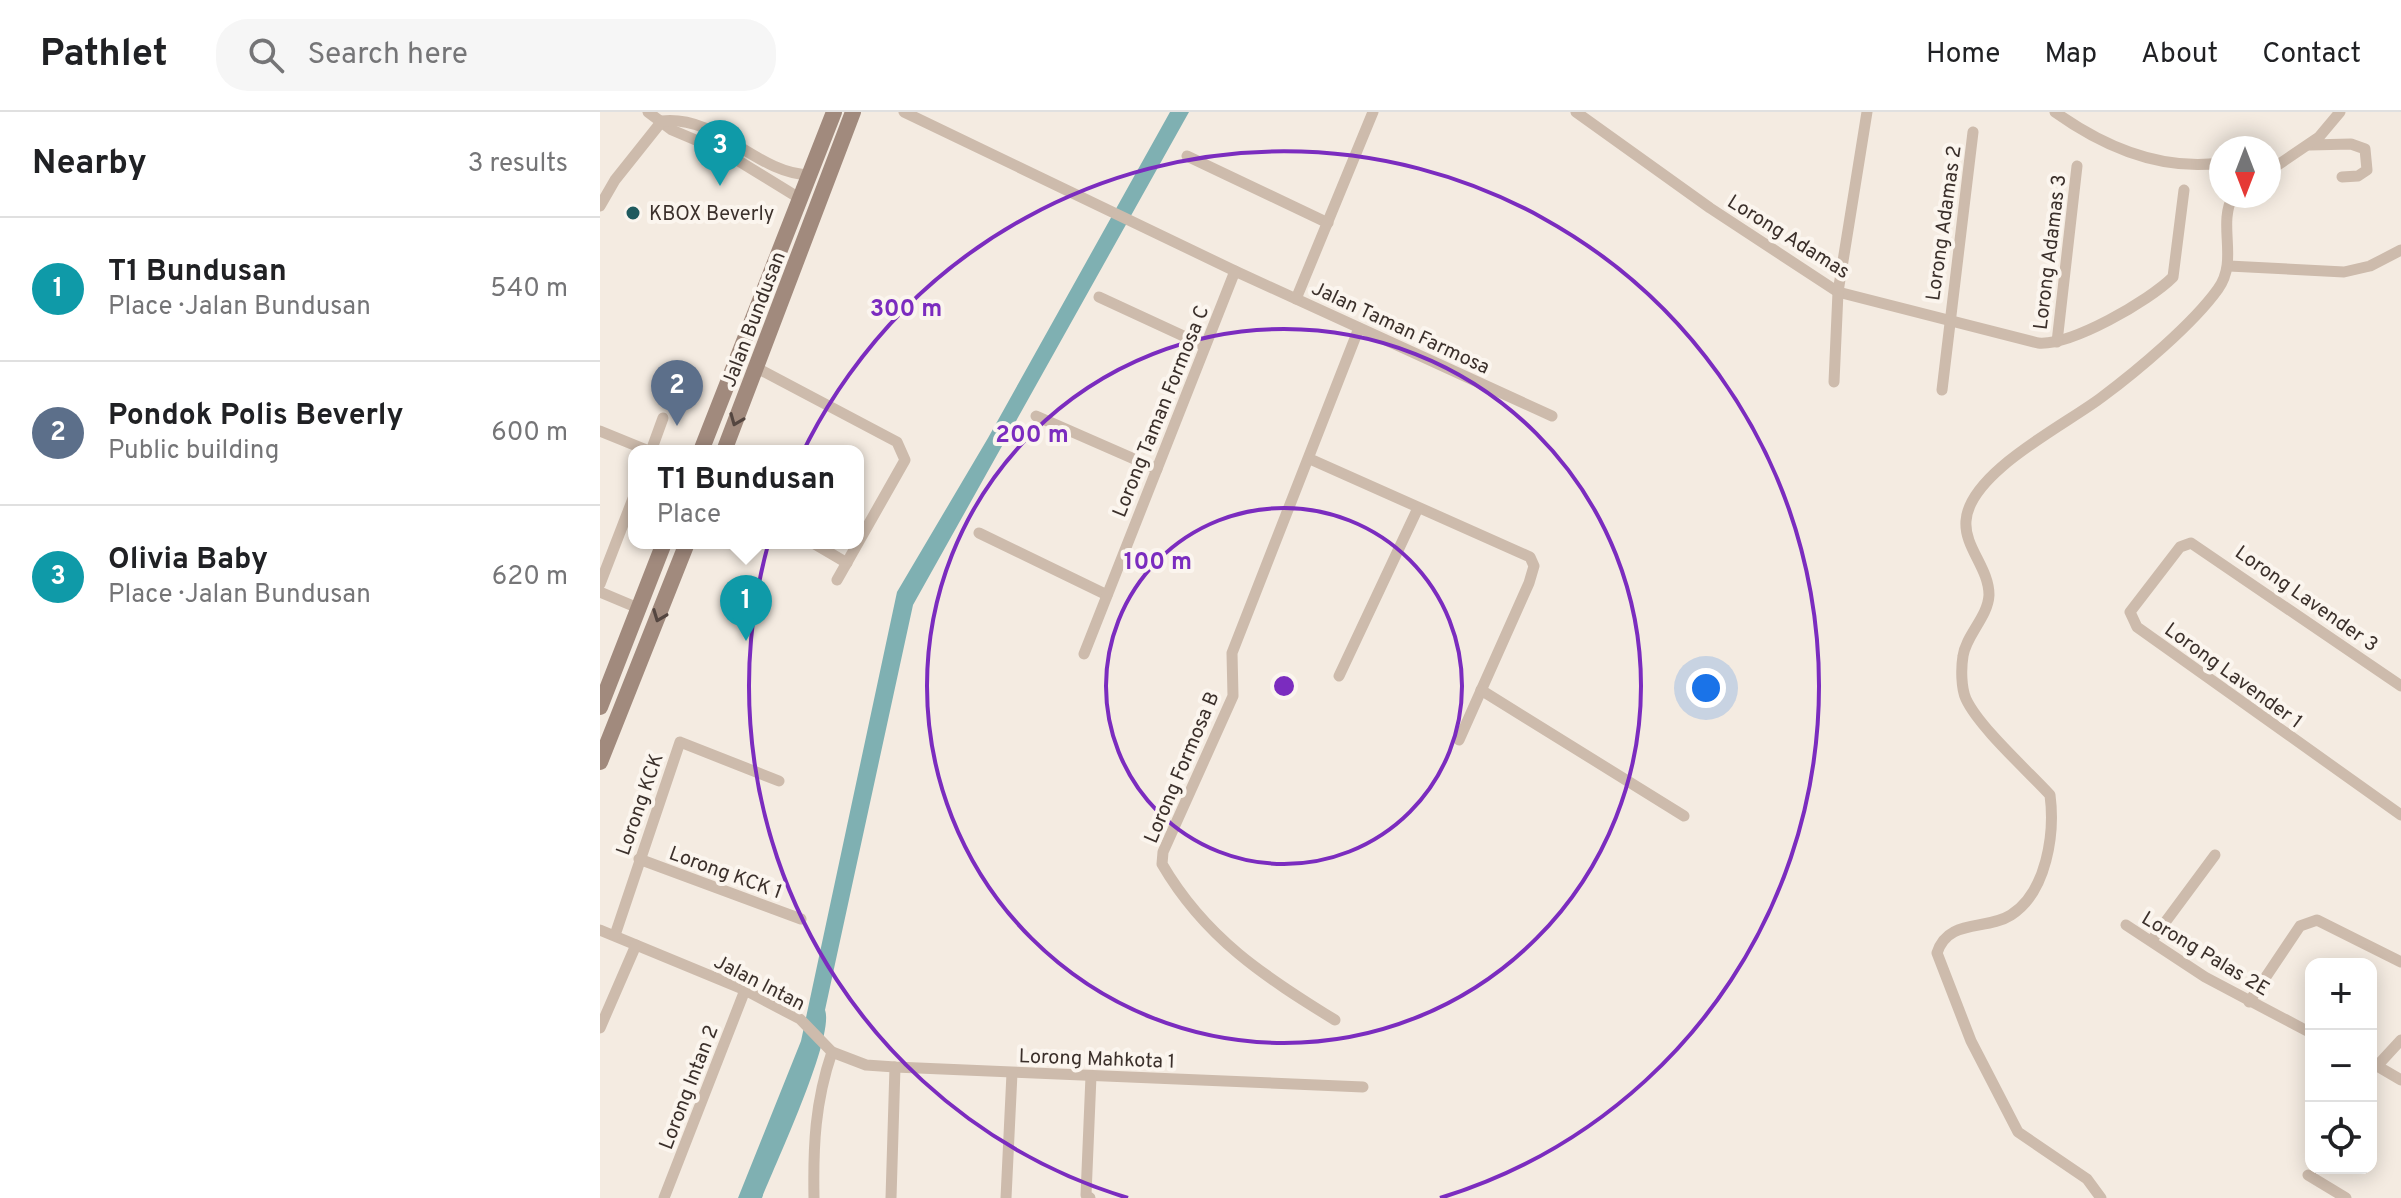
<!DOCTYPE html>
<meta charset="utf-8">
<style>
:root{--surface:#fff;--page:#f6f6f6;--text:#202124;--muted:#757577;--line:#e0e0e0;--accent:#1f5a5e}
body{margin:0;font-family:Overpass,sans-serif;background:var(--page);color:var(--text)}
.controls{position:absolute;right:24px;bottom:24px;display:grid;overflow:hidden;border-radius:16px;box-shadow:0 4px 20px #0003}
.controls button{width:72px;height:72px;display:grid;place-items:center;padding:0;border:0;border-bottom:2px solid var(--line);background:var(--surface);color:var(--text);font:40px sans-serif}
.compass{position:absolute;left:1609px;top:24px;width:72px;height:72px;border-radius:50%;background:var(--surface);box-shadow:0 4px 20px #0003;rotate:180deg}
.you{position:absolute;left:1106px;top:576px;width:28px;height:28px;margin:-20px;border:6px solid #fff;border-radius:50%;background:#1a73e8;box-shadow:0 0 0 12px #1a73e833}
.badge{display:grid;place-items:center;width:52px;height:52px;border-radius:50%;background:var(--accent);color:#fff;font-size:26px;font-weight:700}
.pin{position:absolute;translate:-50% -66px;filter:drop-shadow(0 2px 4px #0008)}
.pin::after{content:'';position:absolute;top:42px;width:28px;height:24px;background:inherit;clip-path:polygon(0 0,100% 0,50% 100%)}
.popup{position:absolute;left:28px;top:333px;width:236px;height:104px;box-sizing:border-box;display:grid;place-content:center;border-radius:16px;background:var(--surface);filter:drop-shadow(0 2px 6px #0005);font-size:26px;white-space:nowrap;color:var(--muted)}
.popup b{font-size:30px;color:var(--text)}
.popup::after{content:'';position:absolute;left:50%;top:100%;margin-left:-16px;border:16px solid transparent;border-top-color:var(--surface)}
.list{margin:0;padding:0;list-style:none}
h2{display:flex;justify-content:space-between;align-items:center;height:104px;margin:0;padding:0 32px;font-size:34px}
h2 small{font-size:26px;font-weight:400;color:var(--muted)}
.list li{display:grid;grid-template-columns:52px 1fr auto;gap:24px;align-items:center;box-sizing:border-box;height:144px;padding:0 32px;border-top:2px solid var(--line)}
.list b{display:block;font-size:30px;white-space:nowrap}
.list p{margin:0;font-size:26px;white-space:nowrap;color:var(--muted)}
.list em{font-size:26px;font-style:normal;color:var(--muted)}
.icon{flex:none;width:44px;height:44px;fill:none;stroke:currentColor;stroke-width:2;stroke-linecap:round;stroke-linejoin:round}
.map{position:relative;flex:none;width:1801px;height:1086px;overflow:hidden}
header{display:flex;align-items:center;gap:48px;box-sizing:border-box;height:112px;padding:0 40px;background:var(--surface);border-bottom:2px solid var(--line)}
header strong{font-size:38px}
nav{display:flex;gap:44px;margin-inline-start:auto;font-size:28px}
.search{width:560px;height:72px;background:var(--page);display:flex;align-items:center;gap:20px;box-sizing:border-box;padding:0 28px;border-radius:32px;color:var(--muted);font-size:30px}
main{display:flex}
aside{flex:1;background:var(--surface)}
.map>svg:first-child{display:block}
.water{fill:#7fb0b2}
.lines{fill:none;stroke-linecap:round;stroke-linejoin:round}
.minor{stroke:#cdbbac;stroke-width:11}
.secondary{stroke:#a18a7d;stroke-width:16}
.oneway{stroke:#544640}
.ring{fill:none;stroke:#7b2cbf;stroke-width:4}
.poi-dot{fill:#1f5a5e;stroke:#fbf5ee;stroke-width:3}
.labels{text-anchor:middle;stroke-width:8;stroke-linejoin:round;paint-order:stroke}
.poi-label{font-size:20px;fill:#3b302b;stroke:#fbf5ee;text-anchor:start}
.street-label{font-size:20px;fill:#3b302b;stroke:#fbf5ee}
.centre{fill:#7b2cbf;stroke:#fbf5ee;stroke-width:4}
.ring-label{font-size:24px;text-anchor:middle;font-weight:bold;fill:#7b2cbf;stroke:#fbf5ee;stroke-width:8;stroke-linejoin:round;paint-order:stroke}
</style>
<header>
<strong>Pathlet</strong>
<div class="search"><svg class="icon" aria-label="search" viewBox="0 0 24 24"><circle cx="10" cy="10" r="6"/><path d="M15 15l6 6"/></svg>Search here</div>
<nav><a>Home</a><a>Map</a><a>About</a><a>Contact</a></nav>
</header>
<main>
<aside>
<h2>Nearby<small>3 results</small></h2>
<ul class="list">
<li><span class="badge" style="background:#0f9aa8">1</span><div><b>T1 Bundusan</b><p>Place · Jalan Bundusan</p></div><em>540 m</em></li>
<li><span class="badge" style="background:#5c6f8a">2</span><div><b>Pondok Polis Beverly</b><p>Public building</p></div><em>600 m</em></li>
<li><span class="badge" style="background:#0f9aa8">3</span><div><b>Olivia Baby</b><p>Place · Jalan Bundusan</p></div><em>620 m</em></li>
</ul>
</aside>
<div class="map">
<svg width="1801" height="1086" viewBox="0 0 1801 1086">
<rect width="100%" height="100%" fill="#f4ebe1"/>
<path class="water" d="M570,0H589L313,493L225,898C235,925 175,1053 162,1086H138L201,929L297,480L388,326Z"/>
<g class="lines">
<g class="minor">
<polyline points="48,0 72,18 124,40 199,86"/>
<polyline points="304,0 635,159 952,304"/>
<path d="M976,0L1110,96L1238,180L1438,231C1471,234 1549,189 1573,165L1584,78"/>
<path d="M1455,0C1504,35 1560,59 1621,51"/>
<polyline points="1710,33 1751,32 1765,37 1767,58 1758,64 1742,65"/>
<polyline points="587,44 728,111"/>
<polyline points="1669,59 1719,25 1740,0"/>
<path d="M0,94L15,68L62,9C119,3 156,62 210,63"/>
<polyline points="1629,154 1744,160 1770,154 1801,138"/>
<polyline points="499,185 605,234"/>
<polyline points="696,187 773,0"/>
<polyline points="1457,230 1477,54"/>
<polyline points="157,256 297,330 305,348 237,468"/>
<polyline points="1234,270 1238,180 1267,0"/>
<polyline points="1342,278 1373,20"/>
<polyline points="436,304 557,357"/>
<polyline points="0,319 49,339"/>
<polyline points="51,339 63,306"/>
<polyline points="710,347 930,445 934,454 929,471 859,628"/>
<polyline points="379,421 507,483"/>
<polyline points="213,431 247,451"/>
<polyline points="0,472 34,384"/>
<polyline points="0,480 38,496"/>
<polyline points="484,542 635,159"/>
<polyline points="739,564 818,396"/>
<polyline points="1801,574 1591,431 1580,435 1530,500 1537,515 1801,703"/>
<polyline points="881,578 1084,704"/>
<polyline points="39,747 201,807"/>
<polyline points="1526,813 1605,865 1711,921"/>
<path d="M0,818L145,878L200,907L232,940C215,990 213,1034 214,1086"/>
<polyline points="15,823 80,630 179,669"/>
<polyline points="1552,828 1615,743"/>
<polyline points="1649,890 1700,814 1717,808 1801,850"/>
<path d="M735,908C665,865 605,826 562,752L563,740L633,584L632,541L759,216"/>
<polyline points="0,916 36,833"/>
<polyline points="232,940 266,953 295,955 763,975"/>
<polyline points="1772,951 1801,968"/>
<polyline points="1777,954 1801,928"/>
<polyline points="1708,1063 1746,1086"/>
<polyline points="64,1086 145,878"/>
<polyline points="291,1086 295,955"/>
<polyline points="406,1086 412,961"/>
<polyline points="490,1086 486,1083 491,964"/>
<path d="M1501,1086L1487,1067L1418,1020L1371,929L1337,841C1348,806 1386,819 1411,803C1447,780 1455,721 1450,683C1427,658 1379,615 1366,587C1361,576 1361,556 1363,544C1366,523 1388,505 1389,483C1389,456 1364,435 1366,409C1369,360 1467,312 1502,285C1537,259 1593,212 1618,177C1639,148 1617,113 1633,84"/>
</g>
<g class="secondary">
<polyline points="101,339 234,0"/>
<polyline points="124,339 253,0"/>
<polyline points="0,595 64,431"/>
<polyline points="0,650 87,431"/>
</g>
</g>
<defs><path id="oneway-chevron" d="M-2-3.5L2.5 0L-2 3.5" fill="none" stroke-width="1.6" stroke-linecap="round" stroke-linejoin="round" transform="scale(2)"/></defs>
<g class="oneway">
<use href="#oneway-chevron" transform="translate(136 308) rotate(112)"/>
<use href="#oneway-chevron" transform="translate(59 504) rotate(111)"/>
</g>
<g class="ring">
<circle cx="684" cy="574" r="178"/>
<circle cx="684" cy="574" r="357"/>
<path d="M528 1086A535 535 0 1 1 840 1086"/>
</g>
<circle class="poi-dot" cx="33" cy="101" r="8"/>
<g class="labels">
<g class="poi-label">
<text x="49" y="108">KBOX Beverly</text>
</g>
<g class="street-label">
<text transform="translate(1343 111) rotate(-82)" y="7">Lorong Adamas 2</text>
<text transform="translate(1189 124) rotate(32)" y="7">Lorong Adamas</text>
<text transform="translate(1449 140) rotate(-83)" y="7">Lorong Adamas 3</text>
<text transform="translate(153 207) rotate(-69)" y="7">Jalan Bundusan</text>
<text transform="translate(801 215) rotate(25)" y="7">Jalan Taman Farmosa</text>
<text transform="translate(560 299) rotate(-68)" y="7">Lorong Taman Formosa C</text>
<text transform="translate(1707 486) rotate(35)" y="7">Lorong Lavender 3</text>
<text transform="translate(1634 563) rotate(36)" y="7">Lorong Lavender 1</text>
<text transform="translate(581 655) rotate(-67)" y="7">Lorong Formosa B</text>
<text transform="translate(39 692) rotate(-71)" y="7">Lorong KCK</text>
<text transform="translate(126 760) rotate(20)" y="7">Lorong KCK 1</text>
<text transform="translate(1606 841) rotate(31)" y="7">Lorong Palas 2E</text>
<text transform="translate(160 870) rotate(27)" y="7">Jalan Intan</text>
<text transform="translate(497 946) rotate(2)" y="7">Lorong Mahkota 1</text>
<text transform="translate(88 975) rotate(-69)" y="7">Lorong Intan 2</text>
</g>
</g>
<circle cx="684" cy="574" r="12" class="centre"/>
<g class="ring-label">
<text x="306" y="204">300 m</text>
<text x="432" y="330">200 m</text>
<text x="558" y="457">100 m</text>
</g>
</svg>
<div class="controls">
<button>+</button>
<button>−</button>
<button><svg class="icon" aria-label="locate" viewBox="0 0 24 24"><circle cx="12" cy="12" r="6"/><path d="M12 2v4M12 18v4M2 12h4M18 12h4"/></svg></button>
</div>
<svg class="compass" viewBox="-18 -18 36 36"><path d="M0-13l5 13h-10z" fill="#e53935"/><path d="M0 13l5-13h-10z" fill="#757577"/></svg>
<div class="you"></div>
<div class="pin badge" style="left:146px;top:529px;background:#0f9aa8">1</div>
<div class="popup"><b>T1 Bundusan</b>Place</div>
<div class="pin badge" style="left:77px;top:314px;background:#5c6f8a">2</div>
<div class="pin badge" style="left:120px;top:74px;background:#0f9aa8">3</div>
</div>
</main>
